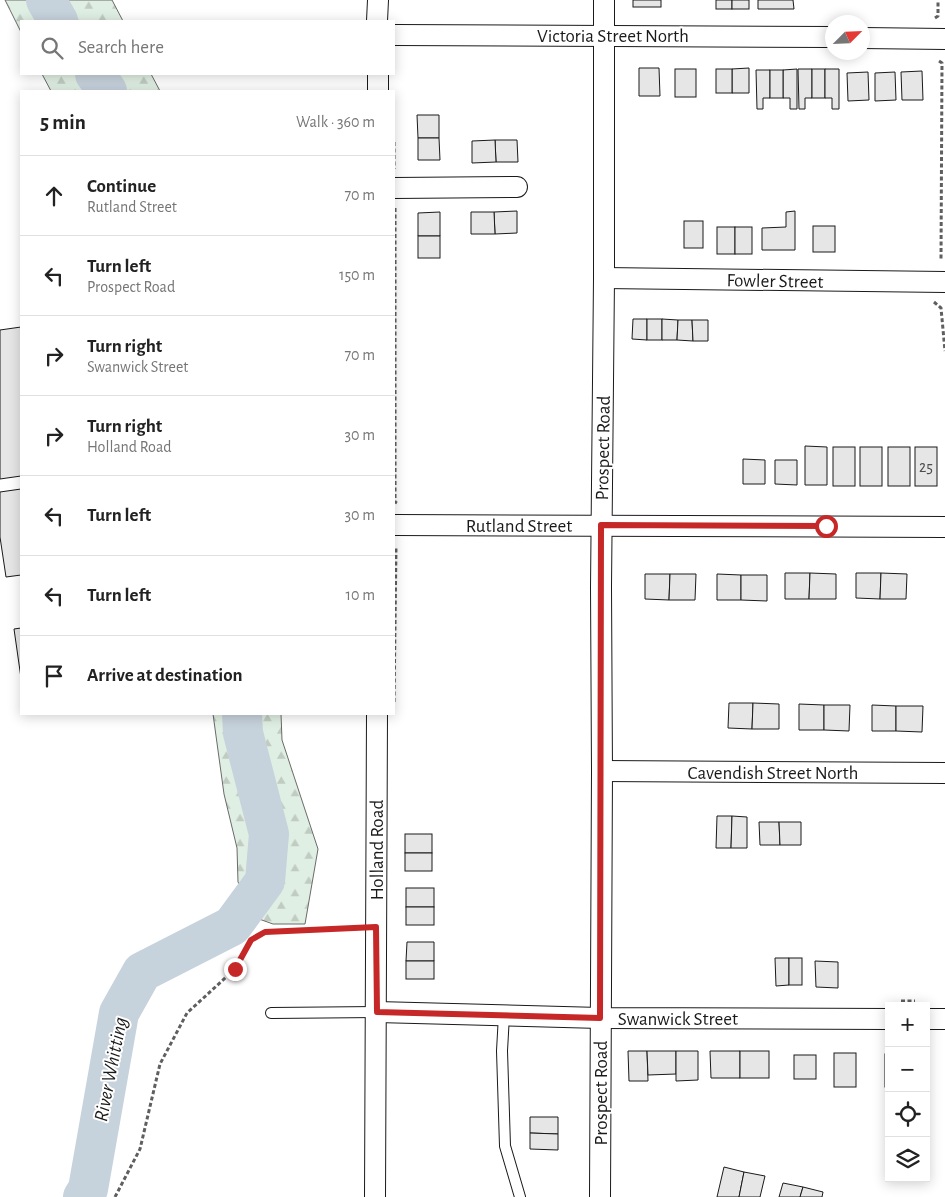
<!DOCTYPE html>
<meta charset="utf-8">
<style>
:root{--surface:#fff;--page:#f6f6f6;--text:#222;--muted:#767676;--line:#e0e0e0}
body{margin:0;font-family:"Alegreya Sans",sans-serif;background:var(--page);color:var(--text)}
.controls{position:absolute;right:15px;bottom:15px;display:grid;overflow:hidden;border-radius:0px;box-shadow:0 2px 12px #0003}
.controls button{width:45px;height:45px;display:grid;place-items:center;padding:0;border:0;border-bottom:1px solid var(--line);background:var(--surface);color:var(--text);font:25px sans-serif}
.compass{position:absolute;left:825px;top:15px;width:45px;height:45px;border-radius:50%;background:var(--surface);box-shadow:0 2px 12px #0003;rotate:66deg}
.stop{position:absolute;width:15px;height:15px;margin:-11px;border:4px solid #c62828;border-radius:50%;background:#fff}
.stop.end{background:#c62828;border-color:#fff;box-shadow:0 1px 5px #0008}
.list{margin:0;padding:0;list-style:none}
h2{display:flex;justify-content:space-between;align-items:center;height:65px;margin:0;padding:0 20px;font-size:21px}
h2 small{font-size:16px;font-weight:400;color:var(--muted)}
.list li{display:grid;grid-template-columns:32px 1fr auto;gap:15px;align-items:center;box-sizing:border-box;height:80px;padding:0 20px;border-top:1px solid var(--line)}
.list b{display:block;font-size:19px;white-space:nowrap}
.list p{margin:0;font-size:16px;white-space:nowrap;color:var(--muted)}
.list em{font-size:16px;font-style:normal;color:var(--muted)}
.icon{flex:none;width:28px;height:28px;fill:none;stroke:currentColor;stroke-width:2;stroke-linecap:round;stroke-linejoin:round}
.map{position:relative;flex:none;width:945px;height:1197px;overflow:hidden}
.search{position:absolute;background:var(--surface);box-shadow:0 2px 12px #0003;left:20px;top:20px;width:375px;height:55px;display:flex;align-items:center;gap:12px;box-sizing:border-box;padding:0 18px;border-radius:0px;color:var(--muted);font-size:19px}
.panel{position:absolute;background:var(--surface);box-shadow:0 2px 12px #0003;left:20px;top:90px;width:375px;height:625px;border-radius:0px}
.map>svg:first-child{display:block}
.forest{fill:url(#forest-firs);stroke:#6a6a6a}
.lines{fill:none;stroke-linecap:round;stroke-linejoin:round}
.river{stroke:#c6d2dc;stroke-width:40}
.building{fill:#e6e6e6;stroke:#1a1a1a}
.lane-casing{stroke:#1a1a1a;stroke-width:12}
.street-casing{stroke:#1a1a1a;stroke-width:22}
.path{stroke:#5f5f5f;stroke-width:3;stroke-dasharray:4 2.5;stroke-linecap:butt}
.lane{stroke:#fff;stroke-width:10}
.street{stroke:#fff;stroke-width:20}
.route{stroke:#c62828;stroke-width:6}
.labels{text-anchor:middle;stroke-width:4;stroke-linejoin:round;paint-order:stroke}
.number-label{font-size:16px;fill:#4d4d4d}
.street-label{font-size:19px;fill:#1a1a1a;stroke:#fff}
.water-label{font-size:20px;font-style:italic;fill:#1a1a1a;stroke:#fff}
</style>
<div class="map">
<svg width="945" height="1197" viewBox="0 0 945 1197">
<defs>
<pattern id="forest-firs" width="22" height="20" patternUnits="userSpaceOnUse" patternTransform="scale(1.25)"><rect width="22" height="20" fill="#e0efe3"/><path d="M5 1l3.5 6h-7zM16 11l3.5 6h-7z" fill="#c0ccc2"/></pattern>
</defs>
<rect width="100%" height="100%" fill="#fff"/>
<g class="forest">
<polygon points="5,0 112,0 123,21 21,21 21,32"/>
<polygon points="42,74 151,74 160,91 51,91"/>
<polygon points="213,714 281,714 282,740 318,849 305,924 273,924 259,919 238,882 237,848 224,794"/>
</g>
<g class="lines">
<g class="river">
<polyline points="46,0 58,21"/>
<polyline points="95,74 107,91"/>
<polyline points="83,1197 88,1189 119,1013 142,972 232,926 265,881 269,834 243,733 242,714"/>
</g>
</g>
<g class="building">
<rect x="633" y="0" width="28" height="7"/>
<rect x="716" y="0" width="16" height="9"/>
<rect x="732" y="0" width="17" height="9"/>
<polygon points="758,0 793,0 794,9 758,9"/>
<polygon points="639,68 659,68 660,96 639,96"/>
<polygon points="749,68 749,93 732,93 732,69"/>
<rect x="675" y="69" width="21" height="28"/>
<rect x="716" y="69" width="16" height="24"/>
<polygon points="797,69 797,109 790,109 790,98 783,98 783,70"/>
<polygon points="798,69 812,69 812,98 805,98 805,109 799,109"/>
<rect x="812" y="69" width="13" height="29"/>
<polygon points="825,69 839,69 839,109 832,109 832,98 825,98"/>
<polygon points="756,70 770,70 770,98 763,98 763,109 757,109"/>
<rect x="770" y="70" width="13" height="28"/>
<polygon points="922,71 923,100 902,100 901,72"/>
<polygon points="868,72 869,100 848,101 847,73"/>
<polygon points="895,72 896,100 875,101 875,73"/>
<polygon points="417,115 439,115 439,138 418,138"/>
<polygon points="418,138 439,138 440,160 418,160"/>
<polygon points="495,140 517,140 518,162 496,162"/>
<polygon points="495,140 496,162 472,163 472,141"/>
<polygon points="517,211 517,233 495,234 494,212"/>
<polygon points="795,211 795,250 762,250 762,228 786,227 786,212"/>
<polygon points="440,212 440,236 418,236 418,213"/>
<polygon points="471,212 494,212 495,234 471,234"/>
<rect x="684" y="221" width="19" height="27"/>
<rect x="813" y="226" width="22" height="26"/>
<rect x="717" y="227" width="18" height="27"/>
<rect x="735" y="227" width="17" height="27"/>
<rect x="418" y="236" width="22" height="22"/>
<polygon points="633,319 647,319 647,340 632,339"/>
<rect x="647" y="319" width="15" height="21"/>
<polygon points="662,319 678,320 677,340 662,340"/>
<polygon points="678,320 692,320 693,341 677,340"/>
<polygon points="692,320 708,320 708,341 693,341"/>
<polygon points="21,327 21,476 0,479 0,330"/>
<polygon points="805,446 827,447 827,485 805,485"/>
<rect x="833" y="447" width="22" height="39"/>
<rect x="860" y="447" width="22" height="39"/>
<rect x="888" y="447" width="22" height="39"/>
<rect x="915" y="447" width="22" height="39"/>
<polygon points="743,459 765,460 765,484 743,484"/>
<polygon points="775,460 797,460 797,485 775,484"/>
<polygon points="21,489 21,575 6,577 0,537 0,492"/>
<polygon points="785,573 810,573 809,599 785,599"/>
<polygon points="810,573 836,574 836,599 809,599"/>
<polygon points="856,573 881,573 880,599 856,598"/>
<polygon points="881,573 907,574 906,599 880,599"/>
<polygon points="645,574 670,574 669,600 645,599"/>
<polygon points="670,574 696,574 695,600 669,600"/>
<polygon points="717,574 741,575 741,600 717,600"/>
<polygon points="741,575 767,575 767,601 741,600"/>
<polygon points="21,628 21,678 14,629"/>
<polygon points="729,703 753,703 752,729 728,728"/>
<polygon points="753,703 779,704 779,729 752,729"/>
<polygon points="799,704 824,705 824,730 799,730"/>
<polygon points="824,705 850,705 849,731 824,730"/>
<polygon points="872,705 896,706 896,731 872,731"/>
<polygon points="896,706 923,706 922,732 896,731"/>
<polygon points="717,816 732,816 731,848 716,848"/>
<polygon points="732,816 747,817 747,848 731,848"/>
<polygon points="759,822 779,822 780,845 760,845"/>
<polygon points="779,822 801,822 801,845 780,845"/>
<rect x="405" y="834" width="27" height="19"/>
<rect x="405" y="853" width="27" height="18"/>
<rect x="406" y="888" width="28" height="19"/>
<rect x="406" y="907" width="28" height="18"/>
<polygon points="407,942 434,942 434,961 406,961"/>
<polygon points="775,958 789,958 789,985 776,986"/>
<rect x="789" y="958" width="13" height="27"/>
<rect x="406" y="961" width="28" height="18"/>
<polygon points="815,961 838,962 838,988 816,987"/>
<polygon points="628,1051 647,1051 648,1081 629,1081"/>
<polygon points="647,1051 676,1051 676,1074 648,1075"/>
<polygon points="676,1051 698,1051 698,1080 676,1081"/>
<polygon points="710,1051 740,1051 740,1078 711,1078"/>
<rect x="740" y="1051" width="29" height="27"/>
<rect x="834" y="1053" width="22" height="34"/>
<rect x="885" y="1054" width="4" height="33"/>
<rect x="794" y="1055" width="22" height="24"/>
<polygon points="530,1117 558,1117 558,1134 530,1133"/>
<polygon points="530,1133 558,1134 558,1150 530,1149"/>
<polygon points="724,1167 744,1172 739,1197 717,1197"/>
<polygon points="744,1172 765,1176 760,1197 739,1197"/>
<polygon points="783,1183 803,1187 800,1197 779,1197"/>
<polygon points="803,1187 823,1192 822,1197 800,1197"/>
</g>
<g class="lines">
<defs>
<g id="lane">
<polyline points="271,1013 377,1012"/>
<polyline points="504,1015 502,1051 505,1146 520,1197"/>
</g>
<g id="street">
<polyline points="377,21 378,0"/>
<polyline points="394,35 832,37"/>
<polyline points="862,38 945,39"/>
<polyline points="378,74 378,91"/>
<polyline points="394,188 517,187"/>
<polyline points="604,278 945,282"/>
<polyline points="394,525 945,527"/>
<polyline points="602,771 945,773"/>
<polyline points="377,1012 600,1018 889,1019"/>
<polyline points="926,1019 945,1019"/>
<polyline points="375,1197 377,714"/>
<polyline points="600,1197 602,771 601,587 604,278 604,0"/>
</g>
</defs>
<use href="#lane" class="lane-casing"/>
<use href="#street" class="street-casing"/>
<g class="path">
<polyline points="935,18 938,16 938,0"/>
<polyline points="939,61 942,63 941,260"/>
<polyline points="394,142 394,169"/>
<polyline points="395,208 395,502 397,503"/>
<polyline points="934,302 941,308 945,351"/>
<polyline points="394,702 396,546"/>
<polyline points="901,1001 915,1001"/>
<polyline points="115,1197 140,1149 160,1064 187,1013 235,969 251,940 265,932 355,928"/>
</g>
<use href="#lane" class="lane"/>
<use href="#street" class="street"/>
</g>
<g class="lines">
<polyline class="route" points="235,969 251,940 265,932 376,927 377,1012 600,1018 601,525 826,526"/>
</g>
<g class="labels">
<g class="number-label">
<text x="926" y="472">25</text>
</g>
<g class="street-label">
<text x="613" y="42">Victoria Street North</text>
<text transform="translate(775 280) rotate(1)" y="7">Fowler Street</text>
<text transform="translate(602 448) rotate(-89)" y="7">Prospect Road</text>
<text x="519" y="532">Rutland Street</text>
<text x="773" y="779">Cavendish Street North</text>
<text transform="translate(376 850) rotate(-90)" y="7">Holland Road</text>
<text x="678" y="1025">Swanwick Street</text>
<text transform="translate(600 1093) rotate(-90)" y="7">Prospect Road</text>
</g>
<g class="water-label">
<text transform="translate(110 1069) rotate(-79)" y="7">River Whitting</text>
</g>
</g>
</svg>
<div class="controls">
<button>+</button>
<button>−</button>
<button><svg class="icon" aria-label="locate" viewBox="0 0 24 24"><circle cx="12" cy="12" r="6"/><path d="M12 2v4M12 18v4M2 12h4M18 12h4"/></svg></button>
<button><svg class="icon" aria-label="layers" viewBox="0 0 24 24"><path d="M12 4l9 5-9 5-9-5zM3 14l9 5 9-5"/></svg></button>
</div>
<svg class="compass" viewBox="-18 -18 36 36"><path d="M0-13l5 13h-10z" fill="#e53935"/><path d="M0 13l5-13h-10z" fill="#767676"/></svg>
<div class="stop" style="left:826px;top:526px"></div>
<div class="stop end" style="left:235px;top:969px"></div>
<div class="search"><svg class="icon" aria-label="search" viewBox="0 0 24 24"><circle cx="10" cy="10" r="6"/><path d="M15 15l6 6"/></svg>Search here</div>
<section class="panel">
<h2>5 min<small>Walk · 360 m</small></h2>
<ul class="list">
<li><svg class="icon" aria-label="ahead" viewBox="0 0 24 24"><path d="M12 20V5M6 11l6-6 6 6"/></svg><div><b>Continue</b><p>Rutland Street</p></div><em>70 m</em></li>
<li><svg class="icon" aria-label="left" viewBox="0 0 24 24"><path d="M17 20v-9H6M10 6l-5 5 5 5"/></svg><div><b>Turn left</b><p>Prospect Road</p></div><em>150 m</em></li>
<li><svg class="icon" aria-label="right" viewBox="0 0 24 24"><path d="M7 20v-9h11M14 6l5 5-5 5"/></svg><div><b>Turn right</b><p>Swanwick Street</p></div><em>70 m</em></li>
<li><svg class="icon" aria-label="right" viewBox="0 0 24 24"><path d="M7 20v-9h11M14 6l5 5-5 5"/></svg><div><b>Turn right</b><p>Holland Road</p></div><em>30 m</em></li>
<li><svg class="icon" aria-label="left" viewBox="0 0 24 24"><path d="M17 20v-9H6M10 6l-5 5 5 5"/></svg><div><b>Turn left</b></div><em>30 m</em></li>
<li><svg class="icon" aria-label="left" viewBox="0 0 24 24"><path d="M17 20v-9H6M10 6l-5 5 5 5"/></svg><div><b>Turn left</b></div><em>10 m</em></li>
<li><svg class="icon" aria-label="arrive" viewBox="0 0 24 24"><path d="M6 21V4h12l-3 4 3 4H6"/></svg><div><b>Arrive at destination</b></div></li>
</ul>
</section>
</div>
